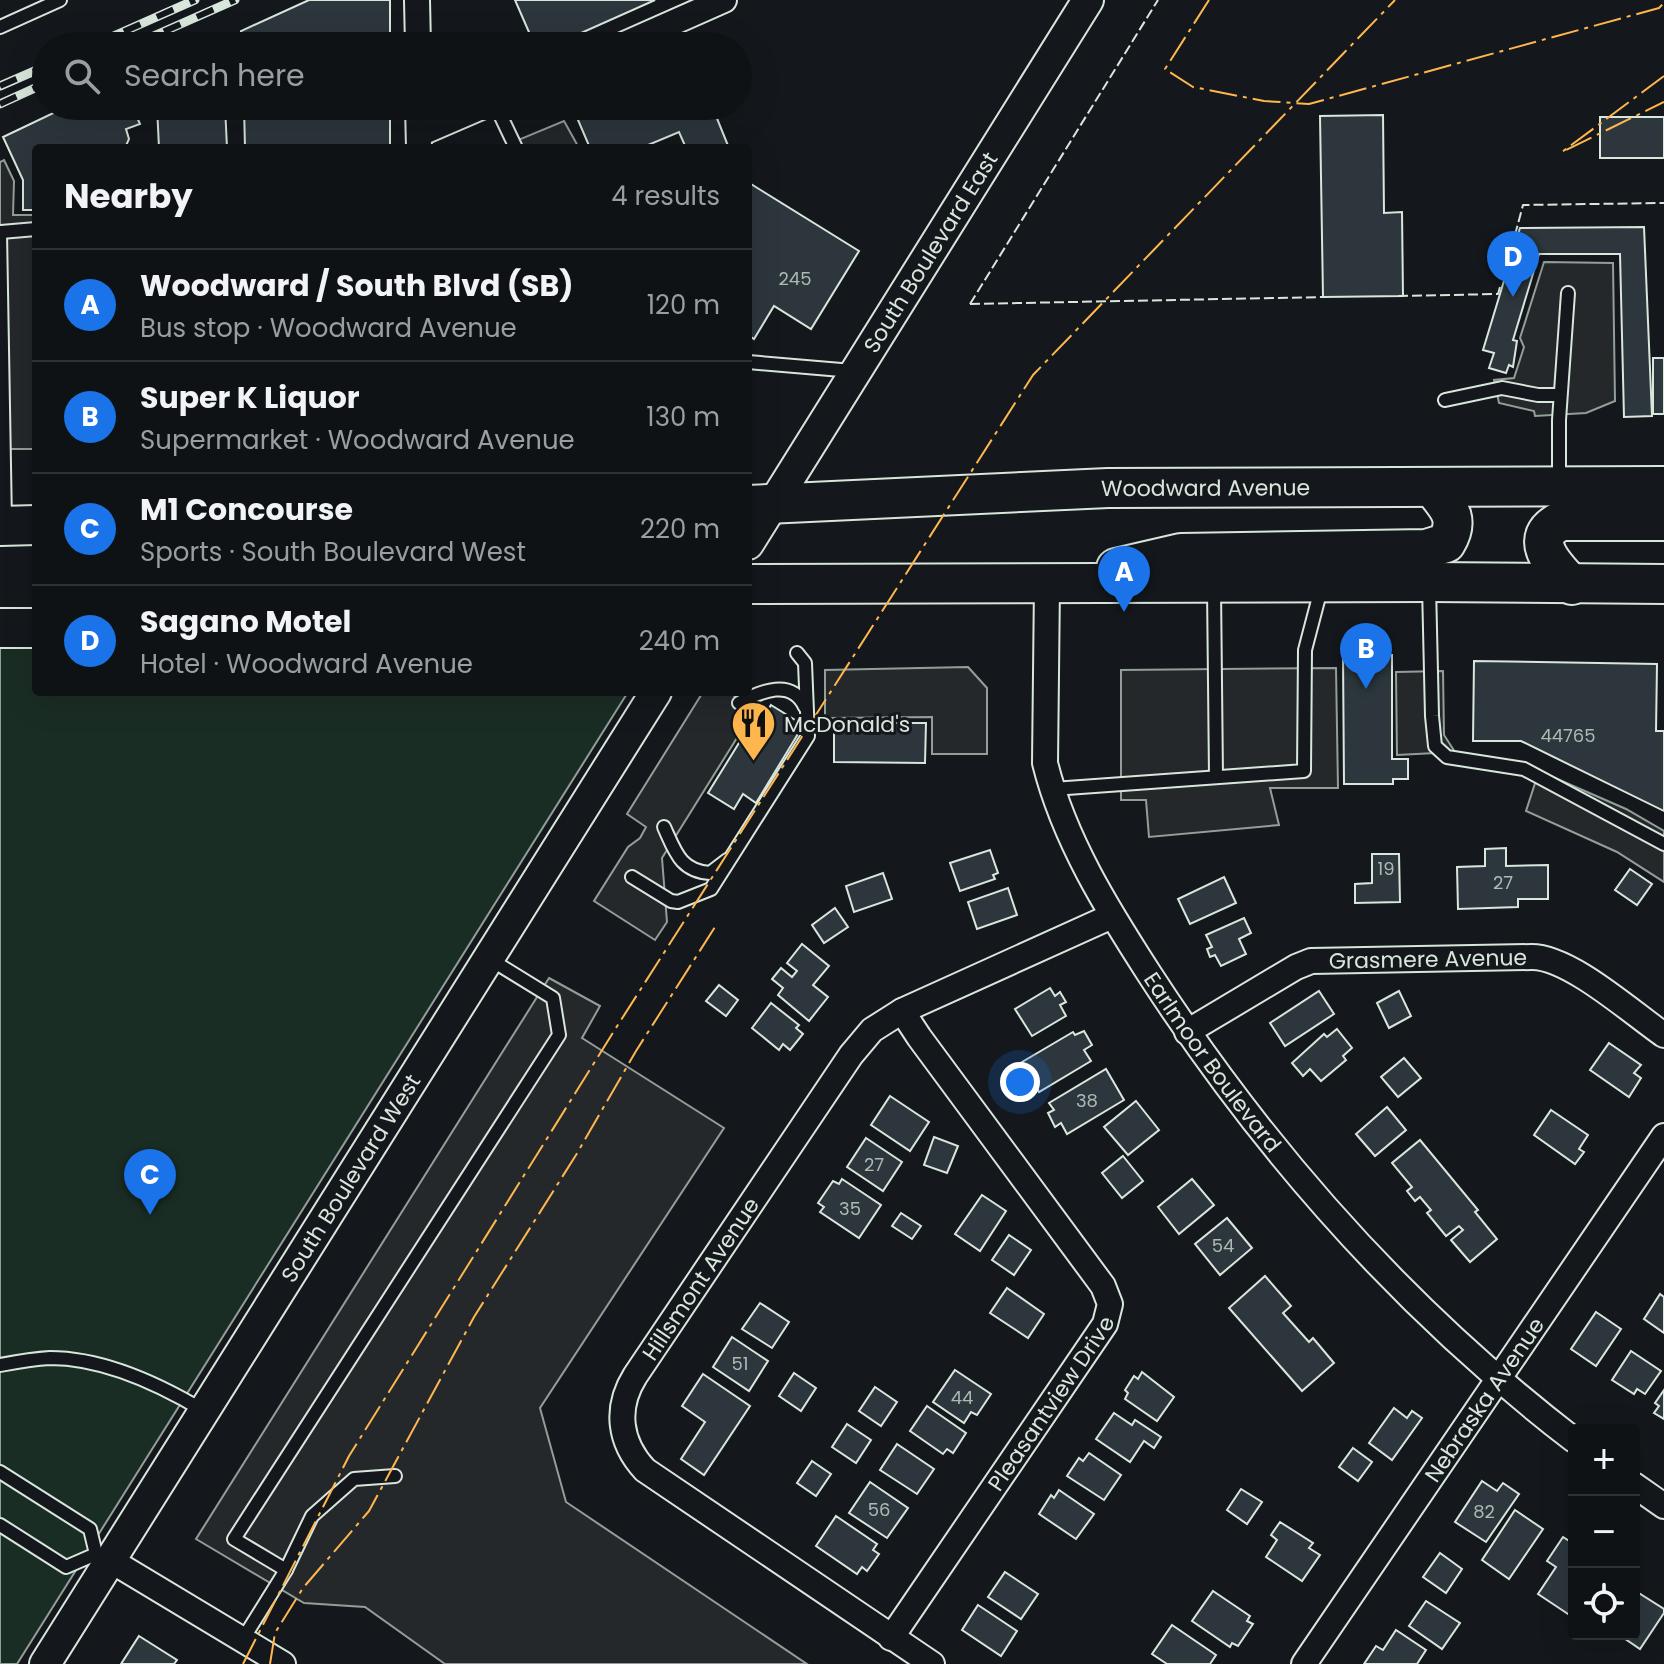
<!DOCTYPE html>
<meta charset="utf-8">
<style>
:root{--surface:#0f1215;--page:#1d2022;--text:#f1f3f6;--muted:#9b9ea0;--line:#2f3234;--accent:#1a73e8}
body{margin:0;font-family:Poppins,sans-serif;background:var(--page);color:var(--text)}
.controls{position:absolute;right:24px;bottom:24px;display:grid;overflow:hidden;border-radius:8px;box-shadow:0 8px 32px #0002}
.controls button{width:72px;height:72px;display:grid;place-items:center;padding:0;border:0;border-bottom:2px solid var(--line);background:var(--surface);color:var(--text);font:40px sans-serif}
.you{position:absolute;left:1020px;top:1082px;width:28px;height:28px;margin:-20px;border:6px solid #fff;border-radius:50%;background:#1a73e8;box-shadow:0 0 0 12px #1a73e833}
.badge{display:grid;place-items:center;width:52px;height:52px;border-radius:50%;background:var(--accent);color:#fff;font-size:26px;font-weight:700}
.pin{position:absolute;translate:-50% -66px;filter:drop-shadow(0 2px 4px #0008)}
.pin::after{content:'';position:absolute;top:42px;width:28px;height:24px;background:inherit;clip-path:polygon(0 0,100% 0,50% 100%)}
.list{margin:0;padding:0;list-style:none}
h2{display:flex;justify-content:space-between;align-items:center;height:104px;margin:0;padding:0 32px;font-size:34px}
h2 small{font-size:26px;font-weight:400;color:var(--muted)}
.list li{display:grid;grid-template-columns:52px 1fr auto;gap:24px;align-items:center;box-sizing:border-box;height:112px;padding:0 32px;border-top:2px solid var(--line)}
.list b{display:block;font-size:30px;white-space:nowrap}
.list p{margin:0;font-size:26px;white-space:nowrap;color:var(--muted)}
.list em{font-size:26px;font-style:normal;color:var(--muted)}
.icon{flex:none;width:44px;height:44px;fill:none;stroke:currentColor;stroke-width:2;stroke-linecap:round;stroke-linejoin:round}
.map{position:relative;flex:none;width:1664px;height:1664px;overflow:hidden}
.search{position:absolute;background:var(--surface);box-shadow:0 8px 32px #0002;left:32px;top:32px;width:720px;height:88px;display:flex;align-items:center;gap:20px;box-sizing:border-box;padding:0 28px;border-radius:44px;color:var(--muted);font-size:30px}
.panel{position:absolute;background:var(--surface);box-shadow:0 8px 32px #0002;left:32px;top:144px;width:720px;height:552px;border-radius:8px}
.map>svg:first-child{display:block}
.green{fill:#1a2d24;stroke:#939e99;stroke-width:2}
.parking{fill:#24282b;stroke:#939e99;stroke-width:2}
.building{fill:#2c363c;stroke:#d8e6dc;stroke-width:2}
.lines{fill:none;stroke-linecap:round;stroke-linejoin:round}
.service-casing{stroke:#d8e6dc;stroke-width:16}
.minor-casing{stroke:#d8e6dc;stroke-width:28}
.tertiary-casing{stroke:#d8e6dc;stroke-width:34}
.primary-casing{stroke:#d8e6dc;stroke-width:42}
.service{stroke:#14181c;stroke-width:12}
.minor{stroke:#14181c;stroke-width:24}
.tertiary{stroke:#14181c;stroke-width:30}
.primary{stroke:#14181c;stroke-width:38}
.rail-casing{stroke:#d8e6dc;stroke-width:9}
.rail{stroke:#14181c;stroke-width:6;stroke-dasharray:18;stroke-linecap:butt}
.fence{stroke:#d8e6dc;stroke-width:2;stroke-dasharray:10 4;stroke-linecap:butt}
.power{stroke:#ffb74d;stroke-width:2;stroke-dasharray:28 6 4 6;stroke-linecap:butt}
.labels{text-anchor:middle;stroke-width:6;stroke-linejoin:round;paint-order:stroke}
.number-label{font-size:18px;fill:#adbab4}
.street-label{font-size:22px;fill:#d8e6dc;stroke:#14181c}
.poi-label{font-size:22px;fill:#d8e6dc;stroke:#14181c;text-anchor:start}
</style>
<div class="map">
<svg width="1664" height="1664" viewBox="0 0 1664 1664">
<rect width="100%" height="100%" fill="#14181c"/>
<polygon class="green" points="36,612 36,692 628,692 17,1664 0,1664 0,613"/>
<g class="parking">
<polygon points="564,121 579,148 499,148"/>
<polygon points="4,160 14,181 13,215 36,215 36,449 0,449 0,162"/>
<polygon points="1544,262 1613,263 1615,401 1586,413 1535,416 1534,411 1499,403 1494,380 1514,378 1524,347 1520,338"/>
<polygon points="968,667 987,688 987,754 932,754 932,717 825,718 825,670"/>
<polygon points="1336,668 1338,788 1270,788 1279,825 1149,837 1146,800 1121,800 1121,670"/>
<polygon points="1443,671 1444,735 1455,752 1397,755 1396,672"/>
<polygon points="703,692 728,692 755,709 662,858 667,922 655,940 594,901 628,847 640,838 646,827 627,814"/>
<polygon points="1539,771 1626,809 1664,831 1664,882 1617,852 1526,811"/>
<polygon points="549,978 600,1006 582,1038 724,1128 540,1408 566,1502 807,1664 445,1664 365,1607 304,1603 196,1539"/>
</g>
<g class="building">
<polygon points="309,0 390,0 390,46 242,46 241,31"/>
<polygon points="515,0 655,0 552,46 535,46"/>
<polygon points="68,106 132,106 140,124 126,129 129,139 125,148 36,148 36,210 23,210 23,180 3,137"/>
<polygon points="157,106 225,106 227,148 159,148"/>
<polygon points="244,106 390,106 390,148 245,148"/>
<polygon points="572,106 712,106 729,148 686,148 679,132 641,148 590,148"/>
<polygon points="1383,115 1384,213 1402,212 1403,296 1323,297 1320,116"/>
<rect x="1600" y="117" width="64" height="41"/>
<polygon points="751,184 859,251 811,329 774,306 754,339 748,335 748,189"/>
<polygon points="1644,227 1652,416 1624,417 1620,254 1539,254 1513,340 1517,341 1513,367 1509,365 1506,373 1489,368 1494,353 1483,350 1520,228"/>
<rect x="1653" y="358" width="11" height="56"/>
<polygon points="1343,655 1392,655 1392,759 1408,759 1408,779 1393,779 1393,784 1344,784"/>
<polygon points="1474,661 1657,664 1656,731 1664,731 1664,811 1521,741 1473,741"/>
<polygon points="771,705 800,723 794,732 798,734 756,803 743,794 734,809 708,793 760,709 766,713"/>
<polygon points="834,723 926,723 925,763 834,762"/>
<polygon points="1506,848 1506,866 1548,865 1548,899 1518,899 1518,907 1458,909 1457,867 1485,866 1485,849"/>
<polygon points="990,850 998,873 993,875 995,879 960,891 950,863"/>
<polygon points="1372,854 1399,854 1400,902 1355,903 1355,884 1372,883"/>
<polygon points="1630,869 1652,884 1637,905 1615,890"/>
<polygon points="883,873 892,899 854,912 846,886"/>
<polygon points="1224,877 1236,903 1190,924 1178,899"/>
<polygon points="1008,888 1017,915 977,929 968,902"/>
<polygon points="835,908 848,927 824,943 812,925"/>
<polygon points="1244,918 1251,933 1239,939 1246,954 1221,966 1215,955 1210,957 1207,949 1212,947 1206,935"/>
<polygon points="802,944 829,966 813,985 828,997 809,1021 778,995 783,988 772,979 781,968 792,977 797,971 787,963"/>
<polygon points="719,985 738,1000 726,1016 706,1001"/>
<polygon points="1050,988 1055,996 1060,992 1066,1002 1060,1005 1066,1016 1032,1036 1015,1009"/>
<polygon points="1319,991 1334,1014 1285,1046 1270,1023"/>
<polygon points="1399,991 1411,1016 1389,1028 1377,1003"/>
<polygon points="771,1003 799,1025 796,1028 803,1034 790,1050 783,1044 779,1050 752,1028"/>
<polygon points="1337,1029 1352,1048 1343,1056 1346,1060 1321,1081 1310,1069 1303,1076 1292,1063 1324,1034 1327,1037"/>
<polygon points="1084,1031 1092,1045 1084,1050 1091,1061 1039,1092 1022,1062 1073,1032 1075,1035"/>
<polygon points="1609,1043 1641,1065 1634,1073 1641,1078 1629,1097 1590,1070"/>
<polygon points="1404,1058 1421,1078 1398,1097 1381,1077"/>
<polygon points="1106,1069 1124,1100 1067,1134 1061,1123 1055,1127 1048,1113 1054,1110 1049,1103"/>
<polygon points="890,1096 929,1122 910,1151 871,1125"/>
<polygon points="1136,1101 1159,1130 1128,1155 1104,1127"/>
<polygon points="1387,1107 1406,1130 1375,1156 1356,1134"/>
<polygon points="1551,1110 1588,1135 1579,1149 1584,1152 1575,1164 1534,1135"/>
<polygon points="934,1137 958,1146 947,1173 924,1165"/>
<polygon points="866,1138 902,1162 883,1191 847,1167"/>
<polygon points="1420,1140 1478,1210 1475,1212 1497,1239 1470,1262 1451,1240 1463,1230 1459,1226 1446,1236 1427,1213 1431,1210 1420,1197 1415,1201 1407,1191 1412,1187 1392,1163"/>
<polygon points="1123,1156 1143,1181 1122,1198 1102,1173"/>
<polygon points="842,1179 881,1205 859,1238 820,1212 824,1207 818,1203 833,1181 839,1184"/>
<polygon points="1192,1179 1214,1205 1179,1234 1158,1207"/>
<polygon points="982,1195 1006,1211 980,1251 955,1234"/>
<polygon points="901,1213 921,1226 912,1239 892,1226"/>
<polygon points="1227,1218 1252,1248 1220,1275 1195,1244"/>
<polygon points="1009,1235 1031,1250 1014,1275 992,1260"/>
<polygon points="1265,1276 1291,1306 1283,1313 1309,1342 1313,1338 1334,1363 1302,1391 1229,1308"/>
<polygon points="1007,1288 1044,1314 1028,1338 990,1313"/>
<polygon points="1660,1294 1664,1297 1664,1333 1644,1319"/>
<polygon points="760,1303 789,1322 772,1348 742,1329"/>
<polygon points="1596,1312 1621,1329 1596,1366 1571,1349"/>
<polygon points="732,1337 768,1361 749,1391 713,1367"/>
<polygon points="1631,1351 1661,1371 1645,1394 1637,1389 1634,1394 1612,1380"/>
<polygon points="955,1370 991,1394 977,1415 971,1412 964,1423 933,1402"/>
<polygon points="1142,1372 1174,1397 1157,1421 1125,1399 1128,1393 1125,1390 1134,1376 1138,1379"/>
<polygon points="794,1373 816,1388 801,1411 779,1396"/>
<polygon points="703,1374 750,1406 704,1475 681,1459 705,1422 682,1406"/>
<polygon points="875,1387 897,1402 881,1426 859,1411"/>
<polygon points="1664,1390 1664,1419 1654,1413 1659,1406 1655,1403"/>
<polygon points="927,1406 966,1433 953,1453 947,1449 943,1454 910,1431"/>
<polygon points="1394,1408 1407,1418 1412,1411 1422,1418 1392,1460 1369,1443"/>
<polygon points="1114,1413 1132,1425 1135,1420 1161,1437 1154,1448 1144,1441 1130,1462 1096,1439"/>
<polygon points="847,1424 871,1440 856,1463 832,1447"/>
<polygon points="897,1444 934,1469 917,1494 880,1470"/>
<polygon points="1353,1448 1372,1462 1358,1481 1339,1467"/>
<polygon points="1089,1453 1121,1475 1104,1500 1067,1476 1079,1458 1083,1461"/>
<polygon points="812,1461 831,1474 816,1496 797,1483"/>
<polygon points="1482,1481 1497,1491 1503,1483 1519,1494 1486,1542 1455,1522"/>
<polygon points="870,1482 908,1508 887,1538 849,1513"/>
<polygon points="1241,1489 1262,1502 1247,1524 1227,1510"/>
<polygon points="1059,1490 1094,1514 1076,1539 1039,1514 1051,1495 1054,1498"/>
<polygon points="1515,1510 1543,1529 1509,1579 1482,1560"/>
<polygon points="836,1516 877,1544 873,1550 879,1554 867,1571 862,1567 857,1574 816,1546"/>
<polygon points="1280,1522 1313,1543 1309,1548 1320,1555 1302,1581 1266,1557 1277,1540 1271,1535"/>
<polygon points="1563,1537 1574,1544 1574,1618 1538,1594 1556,1567 1547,1561"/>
<polygon points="1440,1553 1462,1569 1446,1593 1423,1577"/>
<polygon points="1005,1572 1038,1594 1021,1619 988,1597"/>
<polygon points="1634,1590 1664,1609 1664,1613 1640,1649 1618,1634 1634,1634"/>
<polygon points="1213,1591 1250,1616 1247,1621 1253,1624 1238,1646 1232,1643 1230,1647 1192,1621"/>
<polygon points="1426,1601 1460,1623 1442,1649 1409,1626"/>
<polygon points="978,1605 1017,1631 1001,1656 962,1630"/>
<polygon points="1172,1625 1216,1655 1210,1664 1167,1664 1152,1654"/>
<polygon points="1396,1630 1426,1650 1417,1664 1364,1664 1376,1646 1383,1650"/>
<polygon points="139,1636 177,1660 174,1664 121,1664"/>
</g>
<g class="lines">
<defs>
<g id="service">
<polyline points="0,27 60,0"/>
<polyline points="496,106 516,148"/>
<polyline points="0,232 5,523"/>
<polyline points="1,232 36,229"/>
<polyline points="748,362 853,371"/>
<polyline points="1445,400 1502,388 1538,395 1560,395"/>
<polyline points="1559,483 1559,420 1568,293"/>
<polyline points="1429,586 1432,716 1435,746 1447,757 1524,769 1664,844"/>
<polyline points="1214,588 1216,777"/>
<path d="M739,703C761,691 792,678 805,707"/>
<polyline points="1053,789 1304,771 1305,650 1321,589"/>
<path d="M664,827C675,851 680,871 710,873L727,860"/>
<polyline points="632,877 671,901 678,902 711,889 808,736 805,663 797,653"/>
<path d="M0,1365C16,1362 34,1359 50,1358C104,1358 159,1384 204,1411"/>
<polyline points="0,1472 90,1529 96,1554 66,1567 0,1525"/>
<polyline points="286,1570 312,1516 354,1479 395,1476"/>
<polyline points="243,1639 286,1570 234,1539 559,1035 553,998 488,958"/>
</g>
<g id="minor">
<polyline points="417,0 418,46"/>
<polyline points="620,46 724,0"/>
<polyline points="418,106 419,148"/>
<polyline points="419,134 484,106"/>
<path id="s1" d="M1047,584L1045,763C1064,840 1108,910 1150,975C1265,1152 1406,1311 1574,1440"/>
<path id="s2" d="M1187,1032L1296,967L1311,961L1532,957C1570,957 1632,1013 1664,1035"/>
<polyline points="1634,1485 1664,1506"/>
<polyline points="110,1560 283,1664"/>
<path id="s3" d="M891,1638L1105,1324L1110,1304L1103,1286L919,1037L902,1011"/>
<path id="s4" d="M932,1664L645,1470C619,1442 615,1408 635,1376L851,1055L872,1030L902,1011L1112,916"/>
<path id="s5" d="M1304,1664L1664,1136"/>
</g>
<g id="tertiary">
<path id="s6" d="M748,544L1088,0"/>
<path id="s7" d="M45,1664L656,692"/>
</g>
<g id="primary">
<path id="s8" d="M748,505L1108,488L1664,486"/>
<polyline points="0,526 36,525"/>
<path d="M1116,568L1181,553L1426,549L1446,543C1461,518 1448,507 1432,487"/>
<polyline points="748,584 1429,582 1664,584"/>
<path d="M1572,585C1555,567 1525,538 1561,521H1664"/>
<polyline points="0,628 36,628"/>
</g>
</defs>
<use href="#service" class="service-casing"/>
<use href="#minor" class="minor-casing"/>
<use href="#tertiary" class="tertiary-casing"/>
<use href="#primary" class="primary-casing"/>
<use href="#service" class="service"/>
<use href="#minor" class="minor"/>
<use href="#tertiary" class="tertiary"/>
<use href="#primary" class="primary"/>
<defs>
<g id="rail">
<polyline points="91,46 195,0"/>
<polyline points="131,46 235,0"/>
<polyline points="0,86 46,66"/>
<polyline points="0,104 46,83"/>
</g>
</defs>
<use href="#rail" class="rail-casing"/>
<use href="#rail" class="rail"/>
<g class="fence">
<polyline points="1504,276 1523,205 1664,203"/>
<polyline points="1398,296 1498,294 1500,287"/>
<polyline points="970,304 1326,297"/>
<polyline points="970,304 1158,0"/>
</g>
<g class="power">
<polyline points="1209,0 1165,69 1193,87 1264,101 1309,104 1659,8 1664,3"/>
<polyline points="1664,76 1562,152 1664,102"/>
<polyline points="243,1664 349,1456 614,1031 1033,375 1395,0"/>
<polyline points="270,1664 275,1633 303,1588 369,1511 474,1317 576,1155 636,1051 715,927"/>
</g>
</g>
<defs>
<symbol id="restaurant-pin" viewBox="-11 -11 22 30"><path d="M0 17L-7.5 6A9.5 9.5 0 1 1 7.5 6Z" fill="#ffb74d" stroke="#14181c"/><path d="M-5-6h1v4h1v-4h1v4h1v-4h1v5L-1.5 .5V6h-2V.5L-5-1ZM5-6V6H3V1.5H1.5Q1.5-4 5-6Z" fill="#111"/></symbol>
</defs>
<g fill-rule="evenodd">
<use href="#restaurant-pin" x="728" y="698" width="51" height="69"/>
</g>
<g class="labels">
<g class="number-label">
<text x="795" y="285">245</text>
<text x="1568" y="742">44765</text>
<text x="1386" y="875">19</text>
<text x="1503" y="889">27</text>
<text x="1087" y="1107">38</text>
<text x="874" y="1171">27</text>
<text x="850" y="1215">35</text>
<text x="1223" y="1252">54</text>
<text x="740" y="1370">51</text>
<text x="962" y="1404">44</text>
<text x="879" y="1516">56</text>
<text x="1484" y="1518">82</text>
</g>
<g class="street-label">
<text dy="8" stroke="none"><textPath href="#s6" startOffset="344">South Boulevard East</textPath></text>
<text dy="8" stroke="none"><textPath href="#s8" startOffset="458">Woodward Avenue</textPath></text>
<text dy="8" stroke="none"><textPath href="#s2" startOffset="260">Grasmere Avenue</textPath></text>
<text dy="8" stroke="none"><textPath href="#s1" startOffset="524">Earlmoor Boulevard</textPath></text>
<text dy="8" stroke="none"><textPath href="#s7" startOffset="574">South Boulevard West</textPath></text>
<text dy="8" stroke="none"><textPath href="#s4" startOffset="566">Hillsmont Avenue</textPath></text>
<text dy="8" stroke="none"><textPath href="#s5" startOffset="320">Nebraska Avenue</textPath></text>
<text dy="8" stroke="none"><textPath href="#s3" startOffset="284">Pleasantview Drive</textPath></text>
</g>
<g class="poi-label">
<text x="784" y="732">McDonald's</text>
</g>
</g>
</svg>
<div class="controls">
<button>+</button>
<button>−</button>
<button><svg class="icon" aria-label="locate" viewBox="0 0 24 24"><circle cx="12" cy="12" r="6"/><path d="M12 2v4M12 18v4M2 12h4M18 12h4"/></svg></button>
</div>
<div class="you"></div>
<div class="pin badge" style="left:1124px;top:612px">A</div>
<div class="pin badge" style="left:1366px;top:689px">B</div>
<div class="pin badge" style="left:150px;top:1215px">C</div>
<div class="pin badge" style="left:1513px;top:297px">D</div>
<div class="search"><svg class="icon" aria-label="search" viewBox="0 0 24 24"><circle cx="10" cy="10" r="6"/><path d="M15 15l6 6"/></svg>Search here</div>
<section class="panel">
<h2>Nearby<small>4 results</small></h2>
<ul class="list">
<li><span class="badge">A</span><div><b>Woodward / South Blvd (SB)</b><p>Bus stop · Woodward Avenue</p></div><em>120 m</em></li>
<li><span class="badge">B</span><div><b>Super K Liquor</b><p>Supermarket · Woodward Avenue</p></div><em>130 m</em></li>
<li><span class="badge">C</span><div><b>M1 Concourse</b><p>Sports · South Boulevard West</p></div><em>220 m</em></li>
<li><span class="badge">D</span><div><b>Sagano Motel</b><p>Hotel · Woodward Avenue</p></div><em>240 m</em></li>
</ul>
</section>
</div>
